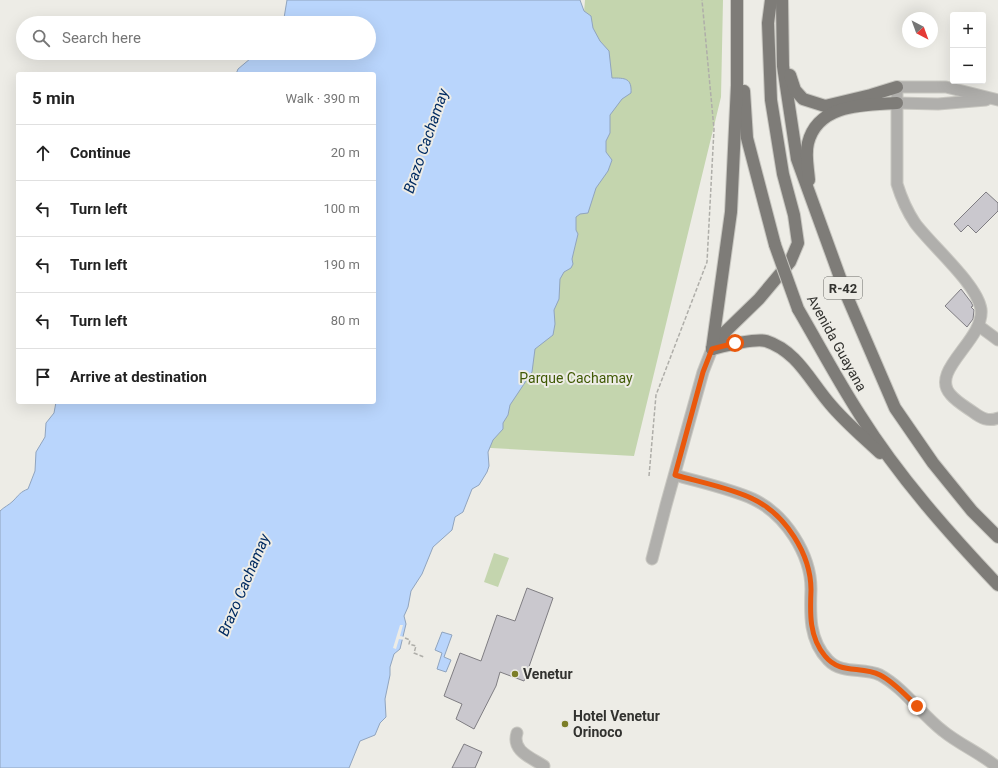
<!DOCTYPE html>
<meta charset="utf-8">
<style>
:root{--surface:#fff;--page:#f6f6f6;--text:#222;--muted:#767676;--line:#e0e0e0}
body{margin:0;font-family:Roboto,sans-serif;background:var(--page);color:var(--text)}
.controls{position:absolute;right:12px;top:12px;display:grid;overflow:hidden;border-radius:4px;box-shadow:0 4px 16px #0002}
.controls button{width:36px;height:36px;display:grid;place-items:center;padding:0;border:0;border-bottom:1px solid var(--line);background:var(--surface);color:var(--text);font:20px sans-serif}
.compass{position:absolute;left:902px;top:12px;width:36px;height:36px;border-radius:50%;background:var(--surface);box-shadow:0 4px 16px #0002;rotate:139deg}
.stop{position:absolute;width:12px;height:12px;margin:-9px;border:3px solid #ea580c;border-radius:50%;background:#fff}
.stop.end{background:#ea580c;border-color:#fff;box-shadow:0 1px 4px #0008}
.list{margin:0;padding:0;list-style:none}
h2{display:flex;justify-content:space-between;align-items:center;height:52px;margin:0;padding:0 16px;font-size:17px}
h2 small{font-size:13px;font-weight:400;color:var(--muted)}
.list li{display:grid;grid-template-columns:26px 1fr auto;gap:12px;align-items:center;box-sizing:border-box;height:56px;padding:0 16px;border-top:1px solid var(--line)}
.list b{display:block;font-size:15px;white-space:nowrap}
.list em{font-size:13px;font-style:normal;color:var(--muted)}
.icon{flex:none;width:22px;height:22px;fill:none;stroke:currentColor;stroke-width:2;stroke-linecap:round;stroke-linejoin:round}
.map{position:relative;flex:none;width:998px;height:768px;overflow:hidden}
.search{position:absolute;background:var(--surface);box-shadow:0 4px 16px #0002;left:16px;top:16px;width:360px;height:44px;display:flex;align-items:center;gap:10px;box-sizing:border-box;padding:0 14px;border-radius:22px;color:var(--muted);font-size:15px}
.panel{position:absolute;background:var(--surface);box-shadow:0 4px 16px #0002;left:16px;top:72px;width:360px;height:332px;border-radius:4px}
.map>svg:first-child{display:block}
.green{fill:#c4d5ae}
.water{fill:#b9d5fc;stroke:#90a4be}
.pier{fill:#edece6}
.building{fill:#cac8ce;stroke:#7f7d82}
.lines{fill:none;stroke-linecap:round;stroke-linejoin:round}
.minor-casing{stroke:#c8c7c1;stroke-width:13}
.major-casing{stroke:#c8c7c1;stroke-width:14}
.path{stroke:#afaea9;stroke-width:1.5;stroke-dasharray:4 2;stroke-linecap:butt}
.minor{stroke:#b0afac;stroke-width:11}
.major{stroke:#7e7c78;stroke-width:12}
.major-bridge-casing{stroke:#c8c7c1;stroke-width:14;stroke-linecap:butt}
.major-bridge{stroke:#7e7c78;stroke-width:12}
.route{stroke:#ea580c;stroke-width:5}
.poi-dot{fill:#7c7e27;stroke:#edece6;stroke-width:1.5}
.labels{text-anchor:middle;stroke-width:4;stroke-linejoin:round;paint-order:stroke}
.shield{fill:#edece6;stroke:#6a6a66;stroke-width:1}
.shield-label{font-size:13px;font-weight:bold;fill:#32322f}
.street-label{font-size:14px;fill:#32322f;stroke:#edece6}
.park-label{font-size:14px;fill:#405a05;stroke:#edece6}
.poi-label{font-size:14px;font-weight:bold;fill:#32322f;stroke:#edece6;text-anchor:start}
.water-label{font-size:15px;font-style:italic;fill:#002b61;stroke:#edece6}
</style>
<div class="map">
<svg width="998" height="768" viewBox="0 0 998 768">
<rect width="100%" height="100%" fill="#edece6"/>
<g class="green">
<polygon points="585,0 723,0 721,97 634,456 472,447 571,175"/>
<polygon points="494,553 509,558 498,587 484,582"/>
</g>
<g class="water">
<path d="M287,0H580L584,11L591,16L593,28L600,41L609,51L612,78C625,78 632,78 631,93L622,99L610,115V133L606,141V152L612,160L608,171L596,188L588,213L580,214L576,217V230L578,234L572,259L573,264L571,268L564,272L560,279L559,299L554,310L555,324L553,335L535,349L532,372L510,405L508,415L503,423V429L493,440L488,452L489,466L487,472L479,485L472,489L463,512L455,517L452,530L433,547L422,574L411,591L408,607L404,616L406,624L400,649L394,654L390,667V675L385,699L386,717L380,723L375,735L360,741L349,768H0V511C4,507 9,505 13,501C19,495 20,492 28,489L35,471L36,452L45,437L46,423L54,413L56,402H374V74H236L238,69L257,53H369V23H280L284,18Z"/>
<polygon points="442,632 452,635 444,657 451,660 446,672 437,669 442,653 435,650"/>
</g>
<polygon class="pier" points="400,625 403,625 400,636 405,637 404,640 399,639 396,649 393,648"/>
<g class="building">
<polygon points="986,192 998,203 998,211 976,233 968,225 961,232 954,224"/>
<polygon points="961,289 971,302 973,306 971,307 974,310 973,319 967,327 945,306"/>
<polygon points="527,588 553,598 524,681 500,672 496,686 474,729 456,719 462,704 444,696 460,653 481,661 497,615 515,621"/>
<polygon points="464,744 482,752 475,768 452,768"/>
</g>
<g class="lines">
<defs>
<g id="minor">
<path d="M998,100L946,87H897V184C901,197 907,211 915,223C931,245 977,284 981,309C985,340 928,371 951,395C957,402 966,407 973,412C981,418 988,422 998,418"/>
<polyline points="897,103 938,104 986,100"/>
<polyline points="979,326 998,340"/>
<path d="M675,475C699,482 731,489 753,499C785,514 811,554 811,589C810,615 809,640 828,660C842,675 863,667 880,675C904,688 921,714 943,731C960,745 981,753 998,768"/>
<polyline points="652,559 666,505 703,372 712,349"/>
<path d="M517,733C511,751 532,758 544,766"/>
</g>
<g id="major">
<polyline points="782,0 783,66 797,159 846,294 895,408 933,463 972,511 998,537"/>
<polyline points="790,75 795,90 803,99 825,106 871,95 897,87"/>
<polyline points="744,91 747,138 775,245"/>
<path d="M809,180C808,167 805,155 808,143C818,103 865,105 897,103"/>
<path d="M798,309C819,345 838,381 860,415C899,477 948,532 998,585"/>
<polyline points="712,349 726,331 759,299 790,262 798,243 794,215 783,174 771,100 768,23 771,0"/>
<polyline points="712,349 731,212 737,85 737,0"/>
<path d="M712,349C724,346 754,338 766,341C797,351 810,381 830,404C845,422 863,437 880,453"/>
</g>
</defs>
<use href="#minor" class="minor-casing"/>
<use href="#major" class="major-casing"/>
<g class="path">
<polyline points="649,476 656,395 707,262 714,129 702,0"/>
<polyline points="405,638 410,640 409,644 416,646 414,653 424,657"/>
</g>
<use href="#minor" class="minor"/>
<use href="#major" class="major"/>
<defs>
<polyline id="major-bridge" points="775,245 798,309"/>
</defs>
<use href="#major-bridge" class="major-bridge-casing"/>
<use href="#major-bridge" class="major-bridge"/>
</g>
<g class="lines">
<path class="route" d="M735,343L712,349L703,372L675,475C699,482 731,488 753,499C785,514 811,554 811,590C810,613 809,637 825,656C840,675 861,665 880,675C894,682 906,696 917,706"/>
</g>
<g class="poi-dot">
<circle cx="515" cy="674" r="4"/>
<circle cx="565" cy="724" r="4"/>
</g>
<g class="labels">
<rect class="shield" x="824" y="277" width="38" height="22" rx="3"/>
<g class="shield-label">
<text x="843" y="293">R-42</text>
</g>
<g class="street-label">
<text transform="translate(837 343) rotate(61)" y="5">Avenida Guayana</text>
</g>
<g class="park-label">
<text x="576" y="383">Parque Cachamay</text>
</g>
<g class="poi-label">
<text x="523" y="679">Venetur</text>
<text x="573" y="721">Hotel Venetur<tspan x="573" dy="16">Orinoco</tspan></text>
</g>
<g class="water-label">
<text transform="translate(426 141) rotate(-71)" y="5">Brazo Cachamay</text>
<text transform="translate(244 585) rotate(-67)" y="5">Brazo Cachamay</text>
</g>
</g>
</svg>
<div class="controls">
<button>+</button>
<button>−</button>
</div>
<svg class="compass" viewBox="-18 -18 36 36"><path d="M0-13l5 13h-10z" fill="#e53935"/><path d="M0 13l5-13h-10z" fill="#767676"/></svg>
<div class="stop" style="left:735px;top:343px"></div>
<div class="stop end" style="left:917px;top:706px"></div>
<div class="search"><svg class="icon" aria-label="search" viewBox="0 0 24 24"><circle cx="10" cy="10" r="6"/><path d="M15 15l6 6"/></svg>Search here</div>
<section class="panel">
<h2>5 min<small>Walk · 390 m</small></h2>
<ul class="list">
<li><svg class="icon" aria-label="ahead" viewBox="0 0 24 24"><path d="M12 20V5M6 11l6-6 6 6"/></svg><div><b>Continue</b></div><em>20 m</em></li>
<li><svg class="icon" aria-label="left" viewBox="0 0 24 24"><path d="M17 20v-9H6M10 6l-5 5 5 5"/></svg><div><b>Turn left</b></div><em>100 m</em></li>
<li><svg class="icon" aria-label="left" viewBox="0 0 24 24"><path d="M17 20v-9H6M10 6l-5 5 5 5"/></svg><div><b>Turn left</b></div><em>190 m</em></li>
<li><svg class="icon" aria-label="left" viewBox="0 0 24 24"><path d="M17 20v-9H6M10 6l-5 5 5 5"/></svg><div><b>Turn left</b></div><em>80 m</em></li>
<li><svg class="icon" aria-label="arrive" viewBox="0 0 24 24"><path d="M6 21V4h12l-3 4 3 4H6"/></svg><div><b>Arrive at destination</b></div></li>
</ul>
</section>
</div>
